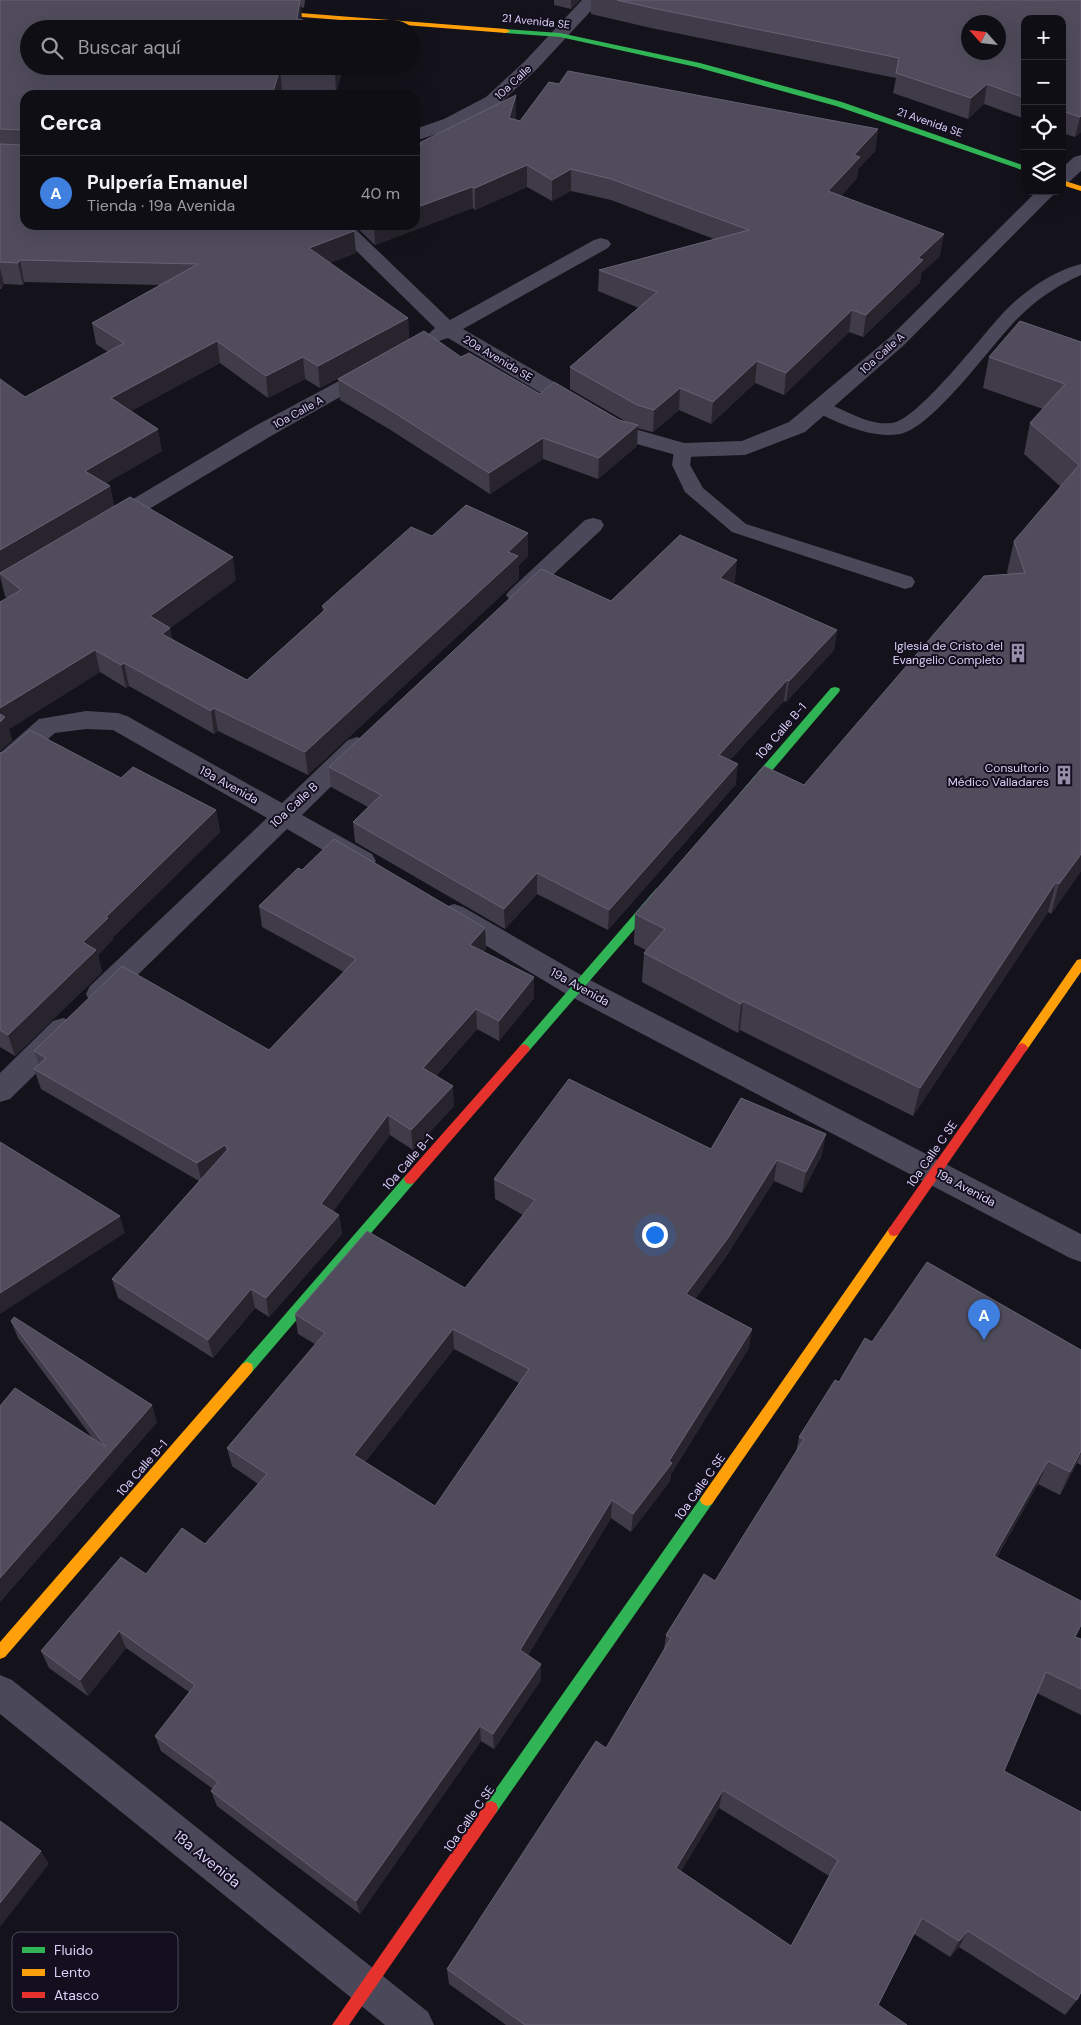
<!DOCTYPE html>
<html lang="es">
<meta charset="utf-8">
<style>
:root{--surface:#0f0e14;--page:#18171d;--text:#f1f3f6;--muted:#9b9ca0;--line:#2f2e34;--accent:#ea580c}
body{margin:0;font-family:"DM Sans",sans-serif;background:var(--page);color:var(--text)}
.controls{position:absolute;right:15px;top:15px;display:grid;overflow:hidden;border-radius:10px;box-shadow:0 5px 20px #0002}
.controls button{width:45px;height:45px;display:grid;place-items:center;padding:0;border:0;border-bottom:1px solid var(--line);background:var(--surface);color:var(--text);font:25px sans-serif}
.compass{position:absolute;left:961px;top:15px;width:45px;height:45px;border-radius:50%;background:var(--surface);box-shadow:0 5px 20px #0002;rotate:297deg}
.you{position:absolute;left:654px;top:1234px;width:18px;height:18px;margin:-12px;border:4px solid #fff;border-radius:50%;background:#1a73e8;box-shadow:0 0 0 8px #1a73e833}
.badge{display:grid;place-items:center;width:32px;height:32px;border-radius:50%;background:var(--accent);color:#fff;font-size:16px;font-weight:700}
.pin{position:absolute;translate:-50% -41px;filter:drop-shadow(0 1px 2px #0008)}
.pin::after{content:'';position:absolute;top:26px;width:18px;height:15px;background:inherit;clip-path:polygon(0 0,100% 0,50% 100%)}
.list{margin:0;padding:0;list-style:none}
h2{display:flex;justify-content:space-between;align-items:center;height:65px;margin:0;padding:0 20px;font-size:21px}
h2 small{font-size:16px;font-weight:400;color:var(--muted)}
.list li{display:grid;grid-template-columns:32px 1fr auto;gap:15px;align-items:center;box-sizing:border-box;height:75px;padding:0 20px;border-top:1px solid var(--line)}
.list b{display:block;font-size:19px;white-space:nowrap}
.list p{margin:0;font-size:16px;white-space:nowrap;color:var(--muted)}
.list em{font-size:16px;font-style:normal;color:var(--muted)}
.icon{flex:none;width:28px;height:28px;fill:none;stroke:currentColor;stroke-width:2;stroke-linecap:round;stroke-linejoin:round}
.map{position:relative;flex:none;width:1081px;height:2025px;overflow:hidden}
.search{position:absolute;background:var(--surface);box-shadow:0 5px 20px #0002;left:20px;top:20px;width:400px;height:55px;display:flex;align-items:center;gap:12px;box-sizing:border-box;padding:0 18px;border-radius:28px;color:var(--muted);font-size:19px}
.panel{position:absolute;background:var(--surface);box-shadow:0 5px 20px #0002;left:20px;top:90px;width:400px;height:140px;border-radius:15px}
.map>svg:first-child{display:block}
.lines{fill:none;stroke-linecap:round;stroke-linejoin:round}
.lane{fill:#4b485a;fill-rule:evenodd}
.street{fill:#4b485a;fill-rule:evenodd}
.fast{fill:#30b455;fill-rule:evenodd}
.slow{fill:#ff9f0a;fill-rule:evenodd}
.jam{fill:#e5322d;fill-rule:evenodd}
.wall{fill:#403b49;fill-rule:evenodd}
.shaded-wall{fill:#27242e}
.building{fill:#504c5c;stroke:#666175;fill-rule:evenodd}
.labels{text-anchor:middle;stroke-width:4;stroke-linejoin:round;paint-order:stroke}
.far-street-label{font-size:11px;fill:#dbd2f9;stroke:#130f1e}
.poi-label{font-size:12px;fill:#dbd2f9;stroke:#130f1e;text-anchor:end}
.street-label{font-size:12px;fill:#dbd2f9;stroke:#130f1e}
.near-street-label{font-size:15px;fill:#dbd2f9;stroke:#130f1e}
.key{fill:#130f1e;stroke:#4f4a60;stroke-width:1}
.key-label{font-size:14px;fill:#dbd2f9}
</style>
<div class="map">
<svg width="1081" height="2025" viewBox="0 0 1081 2025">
<rect width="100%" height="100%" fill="#14121a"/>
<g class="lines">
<g class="lane">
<path d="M1081,264V275C1058,285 1036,300 1018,318C992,344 934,427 900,434C870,439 840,423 813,411L811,407L813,403L820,401C844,408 866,426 892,423C917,421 984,333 1004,312C1024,291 1053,271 1081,264Z"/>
<polygon points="683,444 690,446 692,450 690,465 703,488 746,524 912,577 915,582 912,587 905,589 732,532 685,492 672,465 674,450 676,446"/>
</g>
<g class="street">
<polygon points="582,0 601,0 537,69 498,105 458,127 415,141 415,129 444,119 486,97 525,61"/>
<polygon points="1081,155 1081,171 1069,182 1062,184 1062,168 1074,157"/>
<polygon points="1037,191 1057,191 904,345 805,432 745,455 683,457 619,439 448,338 436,342 429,340 426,336 435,328 330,225 351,225 450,320 594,240 601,238 608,240 611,244 608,248 463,329 635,429 684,443 742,441 789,422 890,337"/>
<polygon points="372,365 379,367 382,371 379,375 271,436 119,527 111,529 103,527 100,522 103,517 255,426 365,367"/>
<polygon points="593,518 601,520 604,525 601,530 526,600 518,603 510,600 506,595 510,590 585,520"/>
<polygon points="86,711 118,713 127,716 282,803 348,740 357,737 366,740 369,746 366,752 302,815 372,854 376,861 372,868 363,871 354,868 287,829 110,1002 100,1005 90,1002 86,994 90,986 267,818 113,730 86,729 55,733 9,773 0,776 0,753 39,719"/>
<polygon points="454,904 463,907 588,979 1081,1234 1081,1262 1070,1258 568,995 445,921 441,914 445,907"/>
<polygon points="63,1018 73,1021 77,1029 73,1037 10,1099 0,1102 0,1073 53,1021"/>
<polygon points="0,1675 12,1680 428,2012 434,2025 385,2025 0,1714"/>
</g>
<g class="fast">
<polygon points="503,29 560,33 700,63 842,102 1025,166 1025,171 836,106 696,67 560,37 506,33 503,33"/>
<polygon points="835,687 839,688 840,690 839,692 748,799 740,799 739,796 740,793 831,688"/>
<polygon points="660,888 665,892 664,895 528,1052 520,1052 518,1049 520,1046 656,889"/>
<polygon points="410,1174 414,1175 416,1179 414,1183 252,1372 247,1374 242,1372 241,1368 242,1364 406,1175"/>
<polygon points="707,1494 712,1496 714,1500 712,1504 496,1813 491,1815 486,1813 484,1808 486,1803 702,1496"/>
</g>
<g class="slow">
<polygon points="261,10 506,29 510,31 506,33 264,14 260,12"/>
<polygon points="1062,180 1081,186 1081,191 1062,185"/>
<polygon points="1081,959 1081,972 1026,1051 1018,1051 1016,1048 1018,1045 1077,960"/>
<polygon points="894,1226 898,1227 900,1231 898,1235 712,1504 707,1506 702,1504 700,1500 702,1496 890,1227"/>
<polygon points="247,1362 252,1364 253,1368 252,1372 5,1657 0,1659 0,1642 242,1364"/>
</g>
<g class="jam">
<polygon points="1022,1043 1026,1045 1028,1048 1026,1051 898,1235 894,1236 890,1235 888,1231 890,1227 1018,1045"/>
<polygon points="524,1044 528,1046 530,1049 528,1052 414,1183 410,1184 406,1183 404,1179 406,1175 520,1046"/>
<polygon points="491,1801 496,1803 498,1808 496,1813 349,2025 332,2025 486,1803"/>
</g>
</g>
<g class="wall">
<polygon points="0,0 305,0 304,8 301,7 302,20 344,66 336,93 282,90 280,95 25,95 25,225 354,231 356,253 329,263 408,318 409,340 461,357 540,394 627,422 570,389 570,367 639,308 598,291 599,270 714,239 611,200 571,191 552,201 527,187 475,210 473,208 375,245 354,225 415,225 419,143 516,117 515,119 520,121 878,129 875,151 858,169 857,178 841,196 940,256 921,273 920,282 863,337 849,332 784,395 755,383 711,424 679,410 653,432 637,428 637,446 598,479 543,459 490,494 389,429 340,400 338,379 354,370 320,388 305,379 268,398 220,363 131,411 162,451 106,483 110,486 114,506 236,580 170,628 172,639 247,680 323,611 322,606 432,536 528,533 528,556 519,565 519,579 308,775 218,731 214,734 129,686 126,688 100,672 9,729 12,740 0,751 7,598 5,596 0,576 0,379 25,397 108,352 96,344 92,323 160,285 24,282 23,285 4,284 1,289 0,289"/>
<polygon points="554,0 580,0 571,9 554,5"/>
<polygon points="591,0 1081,0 1081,132 1075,137 1062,133 1062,19 1025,19 1025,119 984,104 968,119 893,93 896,78 651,28 591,14"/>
<polygon points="1081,342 1081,871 1051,914 1048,912 913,1116 740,1030 738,1033 642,982 644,953 646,950 634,944 635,914 804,785 1008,574 1007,572 1014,541 1061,487 1024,454 1030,423 1043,409 983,388 989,357"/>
<polygon points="735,581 733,583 837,630 834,650 786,702 784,701 730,760 736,784 608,930 537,894 505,929 355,842 353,822 368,807 331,787 329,767 611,601"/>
<polygon points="0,753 121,778 216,810 220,832 113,937 113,939 98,955 102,972 15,1056 0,1047"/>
<polygon points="302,870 485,928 486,949 483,952 534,977 534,998 499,1041 477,1029 436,1076 454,1106 413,1150 390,1135 333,1211 339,1215 342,1234 269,1317 255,1308 213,1358 118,1298 112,1279 199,1181 41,1089 34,1069 39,1065 34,1051 269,1050 344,972 262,927 259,906"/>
<path d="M711,1149L822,1155L802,1193L774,1181L725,1258L695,1299L749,1348L671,1474L670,1481L631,1532L611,1518L528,1655L541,1680L494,1749L481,1741L360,1914L217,1806L211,1791L213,1789L161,1751L155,1736L189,1692L126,1648L88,1696L49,1668L41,1651L146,1574L205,1544L258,1484L232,1466L227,1448L315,1344L298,1334L295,1314L465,1288L523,1215L495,1199L494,1179ZM454,1349L519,1383L435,1506L365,1462Z"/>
<polygon points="11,1321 157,1422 0,1602 93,1439 18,1338"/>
<path d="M872,1342L1081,1350V1465L1077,1463L1060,1495L1038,1484L997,1557L1075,1637L1081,1639V1715L1037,1693L1004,1771L1077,2000L1065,2015L959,1947L950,1957L914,1934L878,2005L907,2025H506L449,1984L447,1969L606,1748L664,1649L666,1635L715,1581L796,1452L799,1437L839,1382ZM719,1808L829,1876L791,1946L681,1871Z"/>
</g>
<g class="shaded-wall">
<polygon points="300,0 302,21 297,19"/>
<polygon points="571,0 580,0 571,9"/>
<polygon points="336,66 344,66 336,93 335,72"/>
<polygon points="280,69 282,90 280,95 272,95"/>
<polygon points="987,84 984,104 968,119 971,98"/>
<polygon points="516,95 516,117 509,139 509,118"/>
<polygon points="1081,116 1081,132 1075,137 1080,117"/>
<polygon points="878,129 875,151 858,169 857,178 826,213 828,191 854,155"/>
<polygon points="527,165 527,187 475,210 475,188"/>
<polygon points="571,169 571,191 552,201 552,180"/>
<polygon points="472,187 473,208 375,245 374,225 415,225 415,208"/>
<polygon points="354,231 356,253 311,270 309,248"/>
<polygon points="944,234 940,256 921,273 920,282 863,337 866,315 918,258"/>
<polygon points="20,260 24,282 23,285 18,263"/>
<polygon points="0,268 4,284 1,289 0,284"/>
<polygon points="852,310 849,332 784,395 786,373"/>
<polygon points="408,318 409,340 320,388 318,366"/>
<polygon points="217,341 220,363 115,420 111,398"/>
<polygon points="303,357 305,379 268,398 266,376"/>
<polygon points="757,361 755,383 711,424 713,402"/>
<polygon points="680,388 679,410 653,432 654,410"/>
<polygon points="638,425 637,446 598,479 599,458"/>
<polygon points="158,429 162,451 89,493 85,471"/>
<polygon points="543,438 543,459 490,494 489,473"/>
<polygon points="110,486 114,508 0,574 0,550"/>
<polygon points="528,533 528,556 519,565 519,579 308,775 305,752"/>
<polygon points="233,557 236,580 155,639 150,616"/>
<polygon points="737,560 735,581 718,598 720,578"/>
<polygon points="170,628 174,651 162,634"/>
<polygon points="837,630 834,650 786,702 789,681"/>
<polygon points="95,650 100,672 9,729 12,740 0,751 0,708"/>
<polygon points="124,663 129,686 126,688 121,665"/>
<polygon points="787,680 784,701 717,775 719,755"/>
<polygon points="214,708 218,731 214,734 211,711"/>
<polygon points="738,764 736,784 608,930 609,910"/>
<polygon points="216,810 220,832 113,937 113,939 98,955 102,972 15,1056 8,1035 83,942 106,917"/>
<polygon points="1081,854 1081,871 1051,914 1059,884"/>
<polygon points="537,873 537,894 505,929 504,909"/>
<polygon points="1056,882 1048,912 913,1116 920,1088"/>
<polygon points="485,928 486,949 471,966 470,945"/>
<polygon points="534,977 534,998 499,1041 499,1021"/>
<polygon points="743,1001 740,1030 738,1033 741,1004"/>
<polygon points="476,1009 477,1029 425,1088 423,1068"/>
<polygon points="453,1086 454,1106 413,1150 411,1130"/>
<polygon points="388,1115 390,1135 324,1224 321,1204"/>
<polygon points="826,1134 822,1155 802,1193 806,1172"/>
<polygon points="225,1145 229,1165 202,1183 197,1163"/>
<polygon points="777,1160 774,1181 725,1258 684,1314 686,1294"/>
<polygon points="339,1215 342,1234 269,1317 266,1298"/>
<polygon points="120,1216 125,1233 0,1314 0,1293"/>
<polygon points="251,1289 255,1308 213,1358 208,1340"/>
<polygon points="453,1329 454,1349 356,1473 354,1455"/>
<polygon points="752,1329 749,1348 671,1474 670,1481 631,1532 633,1514 669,1461"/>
<polygon points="152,1405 157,1422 0,1602 0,1578"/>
<polygon points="1081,1451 1081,1453 1077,1463 1060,1495 1070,1472"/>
<polygon points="1048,1461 1038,1484 985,1577 994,1556"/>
<polygon points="612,1500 611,1518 521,1666 520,1650"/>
<polygon points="119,1631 126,1648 88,1696 80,1680"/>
<polygon points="541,1664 541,1680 494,1749 493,1734"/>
<polygon points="480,1726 481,1741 360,1914 356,1901"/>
<polygon points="723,1790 719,1808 673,1885 676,1868"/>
<polygon points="41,1851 49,1864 0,1927 0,1903"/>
<polygon points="968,1931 959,1947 950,1957 959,1941"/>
</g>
<g class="building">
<polygon points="0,0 300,0 297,19 347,29 29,29 29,66 336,66 335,72 280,69 272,95 25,95 25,225 348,225 354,231 309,248 408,318 318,366 303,357 266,376 217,341 111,398 158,429 85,471 110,486 0,550 0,379 25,397 124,343 92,323 198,264 20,260 18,263 0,262 0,144 22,145 22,130 0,129"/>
<path d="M617,0H1081V116L1080,117L1062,111V19H1025V98L987,84L971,98L896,73L899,58L652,8ZM968,22H998V52H968Z"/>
<polygon points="568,71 878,129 854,155 860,157 828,191 944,234 918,258 923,260 866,315 852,310 786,373 757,361 713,402 680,388 654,410 637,405 570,367 657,292 599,270 749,230 611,179 571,169 552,180 527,165 475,188 472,187 415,208 415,146 422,144 419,143 516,95 509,118 520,121 549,82 559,84"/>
<polygon points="1020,321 1081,342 1081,854 1059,884 1056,882 920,1088 743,1001 741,1004 644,953 665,929 635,914 764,766 804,785 984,576 1025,573 1014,541 1079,465 1030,423 1065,384 989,357"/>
<polygon points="424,331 461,357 469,353 540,394 554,382 619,420 638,425 599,458 543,438 489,473 387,408 338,379"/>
<polygon points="130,497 233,557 150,616 170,628 162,634 247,680 326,609 322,606 411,527 432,536 466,505 528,533 508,552 518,556 305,752 214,708 211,711 124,663 121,665 95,650 0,708 0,602 21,590 0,573"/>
<polygon points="680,535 737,560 720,578 837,630 789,681 787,680 719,755 738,764 609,910 537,873 504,909 353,822 381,795 329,767 541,569 611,601"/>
<polygon points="0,714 5,717 0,722"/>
<polygon points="30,730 121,778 133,767 216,810 106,917 108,918 83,942 96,950 8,1035 0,1030 0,753 4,752"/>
<polygon points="334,839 485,928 470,945 534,977 499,1021 476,1009 423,1068 453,1086 411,1130 388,1115 321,1204 339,1215 266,1298 251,1289 208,1340 112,1279 228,1149 225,1145 197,1163 34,1069 46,1058 34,1051 122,966 269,1050 356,959 259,906 298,868 302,870"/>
<path d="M569,1079L711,1149L741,1098L826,1134L806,1172L777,1160L728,1238L686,1294L752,1329L669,1461L672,1463L633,1514L612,1500L520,1650L541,1664L493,1734L480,1726L356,1901L211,1791L218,1782L155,1736L195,1685L119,1631L80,1680L41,1651L121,1557L146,1574L182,1528L205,1544L267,1474L227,1448L325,1333L295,1314L367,1231L465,1288L535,1200L494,1179ZM453,1329L529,1369L435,1506L354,1455Z"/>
<polygon points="0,1142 120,1216 0,1293"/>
<path d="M927,1262L1081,1350V1451L1070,1472L1048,1461L994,1556L1081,1601V1625L1075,1637L1081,1639V1689L1046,1672L1004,1771L1081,1812V1992L1077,2000L968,1931L959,1941L922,1918L878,2005L907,2025H525L447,1969L596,1741L606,1748L671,1638L666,1635L704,1574L715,1581L804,1439L799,1437L835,1380L839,1382L865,1338L872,1342ZM723,1790L838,1860L791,1946L676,1868Z"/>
<polygon points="14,1317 152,1405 0,1578 0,1406 15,1388 106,1447 11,1321"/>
<polygon points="0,1821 41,1851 0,1903"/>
</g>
<defs>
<symbol id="building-bare" viewBox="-9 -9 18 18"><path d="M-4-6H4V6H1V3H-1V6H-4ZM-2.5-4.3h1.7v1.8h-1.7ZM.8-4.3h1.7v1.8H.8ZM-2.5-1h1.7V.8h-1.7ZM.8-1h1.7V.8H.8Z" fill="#958fab" stroke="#130f1e" stroke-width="2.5" paint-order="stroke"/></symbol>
</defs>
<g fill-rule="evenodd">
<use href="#building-bare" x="1004" y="639" width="28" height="28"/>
<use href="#building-bare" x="1050" y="761" width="28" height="28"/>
</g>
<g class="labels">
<g class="far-street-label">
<text transform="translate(536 21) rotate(6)" y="4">21 Avenida SE</text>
<text transform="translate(513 82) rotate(-43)" y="4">10a Calle</text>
<text transform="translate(930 122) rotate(19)" y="4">21 Avenida SE</text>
<text transform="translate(882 353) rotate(-42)" y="4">10a Calle A</text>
<text transform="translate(498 358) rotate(31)" y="4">20a Avenida SE</text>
<text transform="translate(298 412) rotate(-29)" y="4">10a Calle A</text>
</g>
<g class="poi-label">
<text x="1003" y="650">Iglesia de Cristo del<tspan x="1003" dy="14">Evangelio Completo</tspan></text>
<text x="1049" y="772">Consultorio<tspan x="1049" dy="14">Médico Valladares</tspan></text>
</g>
<g class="street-label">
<text transform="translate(781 731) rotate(-49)" y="4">10a Calle B-1</text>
<text transform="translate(229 785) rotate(29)" y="4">19a Avenida</text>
<text transform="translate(294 805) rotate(-43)" y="4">10a Calle B</text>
<text transform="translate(580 987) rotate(29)" y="4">19a Avenida</text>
<text transform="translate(932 1154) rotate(-55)" y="4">10a Calle C SE</text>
<text transform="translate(408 1162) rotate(-49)" y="4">10a Calle B-1</text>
<text transform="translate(966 1188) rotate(28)" y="4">19a Avenida</text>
<text transform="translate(142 1468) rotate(-49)" y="4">10a Calle B-1</text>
<text transform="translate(700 1487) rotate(-55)" y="4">10a Calle C SE</text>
<text transform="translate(469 1819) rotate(-55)" y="4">10a Calle C SE</text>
</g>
<g class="near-street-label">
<text transform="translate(207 1859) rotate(39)" y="5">18a Avenida</text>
</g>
</g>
<rect x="12" y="1932" width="166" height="80" rx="8" class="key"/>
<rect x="22" y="1947" width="23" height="6" fill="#30b455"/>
<rect x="22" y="1969" width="23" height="7" fill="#ff9f0a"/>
<rect x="22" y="1992" width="23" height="6" fill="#e5322d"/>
<g class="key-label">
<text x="54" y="1955">Fluido</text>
<text x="54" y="1977">Lento</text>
<text x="54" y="2000">Atasco</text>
</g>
</svg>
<div class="controls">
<button>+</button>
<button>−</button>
<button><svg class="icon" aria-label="locate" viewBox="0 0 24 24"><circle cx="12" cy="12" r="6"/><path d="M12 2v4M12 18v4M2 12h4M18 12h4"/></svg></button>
<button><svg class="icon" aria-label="layers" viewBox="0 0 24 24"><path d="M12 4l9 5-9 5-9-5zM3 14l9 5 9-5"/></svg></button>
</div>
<svg class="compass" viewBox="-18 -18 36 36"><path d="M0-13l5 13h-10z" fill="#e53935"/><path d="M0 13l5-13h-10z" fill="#9b9ca0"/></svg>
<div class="you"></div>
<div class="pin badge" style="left:984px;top:1340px;background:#3f7fe0">A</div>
<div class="search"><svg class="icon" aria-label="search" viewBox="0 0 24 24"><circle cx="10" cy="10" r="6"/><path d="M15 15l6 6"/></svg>Buscar aquí</div>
<section class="panel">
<h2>Cerca<small></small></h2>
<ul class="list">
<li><span class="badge" style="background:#3f7fe0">A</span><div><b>Pulpería Emanuel</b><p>Tienda · 19a Avenida</p></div><em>40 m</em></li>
</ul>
</section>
</div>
